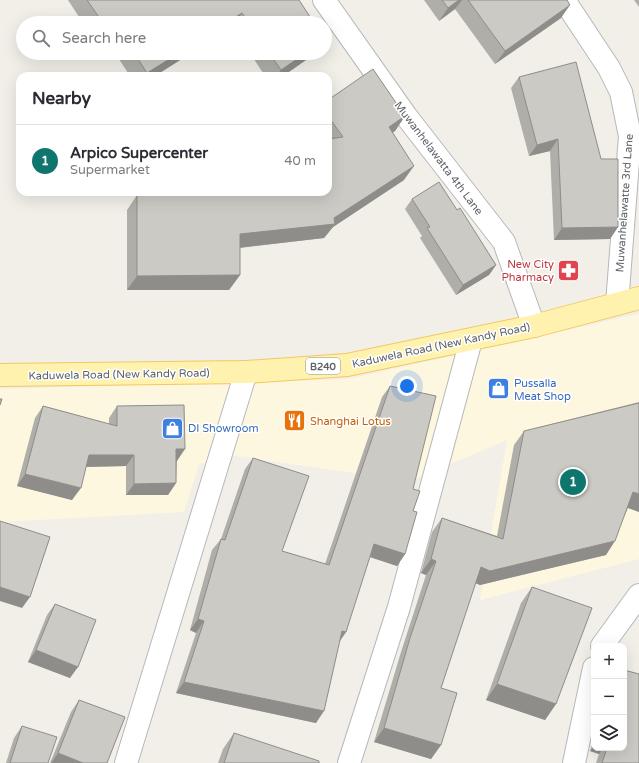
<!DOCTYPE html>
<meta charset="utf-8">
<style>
:root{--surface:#fff;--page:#f2f2f3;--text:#2b2b33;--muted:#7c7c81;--line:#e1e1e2;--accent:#0f766e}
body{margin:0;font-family:"Varela Round",sans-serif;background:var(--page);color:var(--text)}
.controls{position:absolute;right:12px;bottom:12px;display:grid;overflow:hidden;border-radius:8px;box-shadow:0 4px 16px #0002}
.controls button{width:36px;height:36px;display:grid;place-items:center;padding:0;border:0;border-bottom:1px solid var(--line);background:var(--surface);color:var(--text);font:20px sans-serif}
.you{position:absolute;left:407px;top:386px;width:14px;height:14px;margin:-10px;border:3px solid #fff;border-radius:50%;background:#1a73e8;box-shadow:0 0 0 6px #1a73e833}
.badge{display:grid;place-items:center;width:26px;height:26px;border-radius:50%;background:var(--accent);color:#fff;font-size:13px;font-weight:700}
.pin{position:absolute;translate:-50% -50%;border:2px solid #fff;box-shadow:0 1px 4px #0006}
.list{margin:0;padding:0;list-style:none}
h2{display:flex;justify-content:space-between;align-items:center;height:52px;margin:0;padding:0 16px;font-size:17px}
h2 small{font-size:13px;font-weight:400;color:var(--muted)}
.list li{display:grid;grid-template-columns:26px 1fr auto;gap:12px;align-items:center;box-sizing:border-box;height:72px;padding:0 16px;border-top:1px solid var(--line)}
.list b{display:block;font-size:15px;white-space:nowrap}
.list p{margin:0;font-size:13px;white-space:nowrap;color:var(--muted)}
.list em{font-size:13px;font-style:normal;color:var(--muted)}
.icon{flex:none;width:22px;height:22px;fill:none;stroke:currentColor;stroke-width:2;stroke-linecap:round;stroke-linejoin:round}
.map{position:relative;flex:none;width:639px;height:763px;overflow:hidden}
.search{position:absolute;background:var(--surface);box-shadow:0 4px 16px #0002;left:16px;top:16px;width:316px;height:44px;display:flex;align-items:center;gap:10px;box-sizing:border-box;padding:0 14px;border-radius:22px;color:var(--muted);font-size:15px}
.panel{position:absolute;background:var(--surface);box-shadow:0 4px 16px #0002;left:16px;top:72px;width:316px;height:124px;border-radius:12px}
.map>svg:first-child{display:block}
.commercial{fill:#fef7e0}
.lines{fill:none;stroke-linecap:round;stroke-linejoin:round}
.street-casing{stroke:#b5b8bc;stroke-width:24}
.primary-casing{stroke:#f2c960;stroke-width:24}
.street{stroke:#fff;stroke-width:22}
.primary{stroke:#fff2af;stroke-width:22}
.wall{fill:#afaea9}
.shaded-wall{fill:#8f8d8a}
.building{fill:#cccac5;stroke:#8f8d8a}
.labels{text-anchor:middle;stroke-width:3;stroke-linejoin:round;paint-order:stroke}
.shield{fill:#fff;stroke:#8f9295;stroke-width:1}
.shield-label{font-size:10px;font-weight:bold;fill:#5f6368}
.street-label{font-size:11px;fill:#5f6368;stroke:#fff}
.health-label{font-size:11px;fill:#be3a42;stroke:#fff;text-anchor:end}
.shop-label{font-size:11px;fill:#366cbe;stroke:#fff;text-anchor:start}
.food-label{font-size:11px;fill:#c56008;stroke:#fff;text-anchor:start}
</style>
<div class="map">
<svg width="639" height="763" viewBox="0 0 639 763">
<rect width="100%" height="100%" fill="#f1efe8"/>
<polygon class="commercial" points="639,314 639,559 480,600 507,440 410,481 235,456 199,464 184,512 0,522 0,389 349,379"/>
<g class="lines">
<defs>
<g id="street">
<polyline points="324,0 406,116 504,242 534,326"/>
<polyline points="564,0 609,68 621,92 630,136 617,304"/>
<polyline points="602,646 639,595"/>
<polyline points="126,763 246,372"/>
<polyline points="349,763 399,607 471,340"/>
<polyline points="574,763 594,668"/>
</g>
<polyline id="primary" points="0,375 246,372 347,365 534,326 639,298"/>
</defs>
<use href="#street" class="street-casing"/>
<use href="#primary" class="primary-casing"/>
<use href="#street" class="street"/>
<use href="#primary" class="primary"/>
</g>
<g class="wall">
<polygon points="68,0 299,0 314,23 83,23"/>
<polygon points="424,0 567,0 561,18 495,64 455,9 439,21"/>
<polygon points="634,0 639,0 639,7"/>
<polygon points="115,53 191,53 155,76 130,76"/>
<polygon points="250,53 316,53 283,76 265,76"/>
<polygon points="519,77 618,227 610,239 554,240 550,151 529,156 511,88"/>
<polygon points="328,100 405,116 395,131 393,132 404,180 333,227 324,238 240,248 240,275 229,290 127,290 127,210 137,195 263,195 263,192 328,192"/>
<polygon points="412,199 457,210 496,265 489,275 456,295 420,238 422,236 405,209"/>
<polygon points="390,386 413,489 413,511 405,554 397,566 369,557 346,632 340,640 316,723 176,693 196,633 190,630 212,550 221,539 245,469 253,458 282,551 325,564 382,397"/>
<polygon points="639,402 639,512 628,508 606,555 480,585 475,583 441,688 441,745 431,759 374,742 401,652 426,575 421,573 432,532 442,518 497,536 514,445 524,431"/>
<polygon points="43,406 109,424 109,418 117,406 177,461 176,483 168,495 126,495 126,466 86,467 72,500 17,486 35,418"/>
<polygon points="532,587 556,704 545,720 486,700 521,603"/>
<polygon points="55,604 70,678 28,662 47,615"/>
<polygon points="79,700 107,763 50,763 71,712"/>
<polygon points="22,726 48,763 6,763 14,738"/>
<polygon points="234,733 319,763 218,763 223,749"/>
<polygon points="594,739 594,748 624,748 639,763 596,763 599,754 590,751"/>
</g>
<g class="shaded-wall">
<polygon points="459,0 462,0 455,9 439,21 448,8"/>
<polygon points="570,5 561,18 495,64 505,51"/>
<polygon points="242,13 235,23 226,23"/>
<polygon points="179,53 191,53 155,76 146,76 147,73"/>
<polygon points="306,53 316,53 283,76 276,76 281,70"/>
<polygon points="405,116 395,131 379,142 389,127"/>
<polygon points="558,139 550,151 529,156 537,145"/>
<polygon points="414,166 404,180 333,227 324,238 229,249 240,234 334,218"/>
<polygon points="618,227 610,239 554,240 562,228"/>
<polygon points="496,265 489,275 456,295 463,285"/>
<polygon points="240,275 229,290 127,290 137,276"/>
<polygon points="176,449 185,449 177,461 168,461"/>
<polygon points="89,455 134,455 126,466 81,467"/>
<polygon points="25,474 81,488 72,500 17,486"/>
<polygon points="176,483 168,495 126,495 134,484"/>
<polygon points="633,492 639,494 639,512 623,506"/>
<polygon points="615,541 606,555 480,585 471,581 481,567"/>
<polygon points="374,544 405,554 397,566 365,555"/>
<polygon points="431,559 436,561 426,575 421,573"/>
<polygon points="0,587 30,597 22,608 0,601"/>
<polygon points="198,619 204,621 196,633 190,630"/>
<polygon points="342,631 346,632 338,644"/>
<polygon points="36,650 78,667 70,678 28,662"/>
<polygon points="184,682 324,711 316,723 176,693"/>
<polygon points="497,684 556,704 545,720 486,700"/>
<polygon points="384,728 441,745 431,759 374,742"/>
<polygon points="594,746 594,748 603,748 599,754 590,751"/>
<polygon points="58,753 83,763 51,763"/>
</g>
<g class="building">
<polygon points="87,0 299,0 314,23 249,23 242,13 226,23 115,23 112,19 106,23 103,23"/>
<polygon points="442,0 459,0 448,8"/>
<polygon points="468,0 567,0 570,5 505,51"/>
<polygon points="134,53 179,53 147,73"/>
<polygon points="269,53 306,53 281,70"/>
<polygon points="576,62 601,159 618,159 618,227 562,228 558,139 537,145 519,77"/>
<polygon points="373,69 405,116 389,127 414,166 334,218 335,224 240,234 240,275 137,276 137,195 275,195 274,192 328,192 328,139 343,137 328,116 328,100"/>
<polygon points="439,182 457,210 460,208 496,265 463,285 427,228 430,227 412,199"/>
<polygon points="390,386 436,396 413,489 420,491 413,511 417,512 405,554 374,544 346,632 342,631 324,711 184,682 204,621 198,619 221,539 225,540 253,458 309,476 282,551 329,565"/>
<polygon points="0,399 2,399 0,405"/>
<polygon points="639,403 639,494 633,492 615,541 490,571 481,567 441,688 457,693 441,745 384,728 410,638 436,561 431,559 442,518 503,539 524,431"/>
<polygon points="184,405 185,449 176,449 176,483 134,484 134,455 89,455 81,488 25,474 43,406 117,426 117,406"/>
<polygon points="0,521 50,537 30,597 0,587"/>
<polygon points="532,587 592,608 556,704 497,684"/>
<polygon points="55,604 96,620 78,667 36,650"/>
<polygon points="624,670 639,674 639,763 602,763 607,748 624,748"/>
<polygon points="79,700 125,717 107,763 83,763 58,753"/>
<polygon points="22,726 57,737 48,763 10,763"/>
<polygon points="234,733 319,761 319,763 224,763"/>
</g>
<defs>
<symbol id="pharmacy-square" viewBox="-11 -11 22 22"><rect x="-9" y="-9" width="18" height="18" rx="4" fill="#e0444e" stroke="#fff"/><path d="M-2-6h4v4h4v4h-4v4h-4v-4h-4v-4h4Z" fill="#fff"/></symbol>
<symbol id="shop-square" viewBox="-11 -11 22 22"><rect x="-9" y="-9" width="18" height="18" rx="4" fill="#3f7fe0" stroke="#fff"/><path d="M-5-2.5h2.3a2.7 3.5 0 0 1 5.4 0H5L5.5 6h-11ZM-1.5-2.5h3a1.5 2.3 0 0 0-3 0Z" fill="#fff"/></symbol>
<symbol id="restaurant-square" viewBox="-11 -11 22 22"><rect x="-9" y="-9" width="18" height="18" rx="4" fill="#e8710a" stroke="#fff"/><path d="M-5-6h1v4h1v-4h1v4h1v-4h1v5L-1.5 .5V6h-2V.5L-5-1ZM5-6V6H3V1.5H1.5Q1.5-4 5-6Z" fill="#fff"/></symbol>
</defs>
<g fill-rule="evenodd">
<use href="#pharmacy-square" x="556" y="258" width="25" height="25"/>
<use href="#shop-square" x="486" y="376" width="25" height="25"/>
<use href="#restaurant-square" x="282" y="408" width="25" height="25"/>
<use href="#shop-square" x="160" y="416" width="25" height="25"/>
</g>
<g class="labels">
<rect class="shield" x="306" y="358" width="34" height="16" rx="3"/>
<g class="shield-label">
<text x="323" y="370">B240</text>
</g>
<g class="street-label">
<text transform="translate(439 158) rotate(53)" y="4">Muwanhelawatta 4th Lane</text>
<text transform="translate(624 203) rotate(-86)" y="4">Muwanhelawatte 3rd Lane</text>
<text transform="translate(441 345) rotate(-12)" y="4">Kaduwela Road (New Kandy Road)</text>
<text transform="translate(119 374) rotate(-1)" y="4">Kaduwela Road (New Kandy Road)</text>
</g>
<g class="health-label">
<text x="554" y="268">New City<tspan x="554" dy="13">Pharmacy</tspan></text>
</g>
<g class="shop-label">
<text x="514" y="387">Pussalla<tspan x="514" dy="13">Meat Shop</tspan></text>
<text x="188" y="432">DI Showroom</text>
</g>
<g class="food-label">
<text x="310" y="425">Shanghai Lotus</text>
</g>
</g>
</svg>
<div class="controls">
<button>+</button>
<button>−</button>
<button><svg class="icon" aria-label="layers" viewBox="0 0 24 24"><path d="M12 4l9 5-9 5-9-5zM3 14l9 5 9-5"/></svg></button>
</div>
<div class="you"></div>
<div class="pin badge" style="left:573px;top:482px">1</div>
<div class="search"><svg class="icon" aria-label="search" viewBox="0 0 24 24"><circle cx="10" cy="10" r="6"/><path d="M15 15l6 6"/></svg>Search here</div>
<section class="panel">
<h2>Nearby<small></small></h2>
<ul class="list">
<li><span class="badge">1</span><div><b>Arpico Supercenter</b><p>Supermarket</p></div><em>40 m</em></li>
</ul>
</section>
</div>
